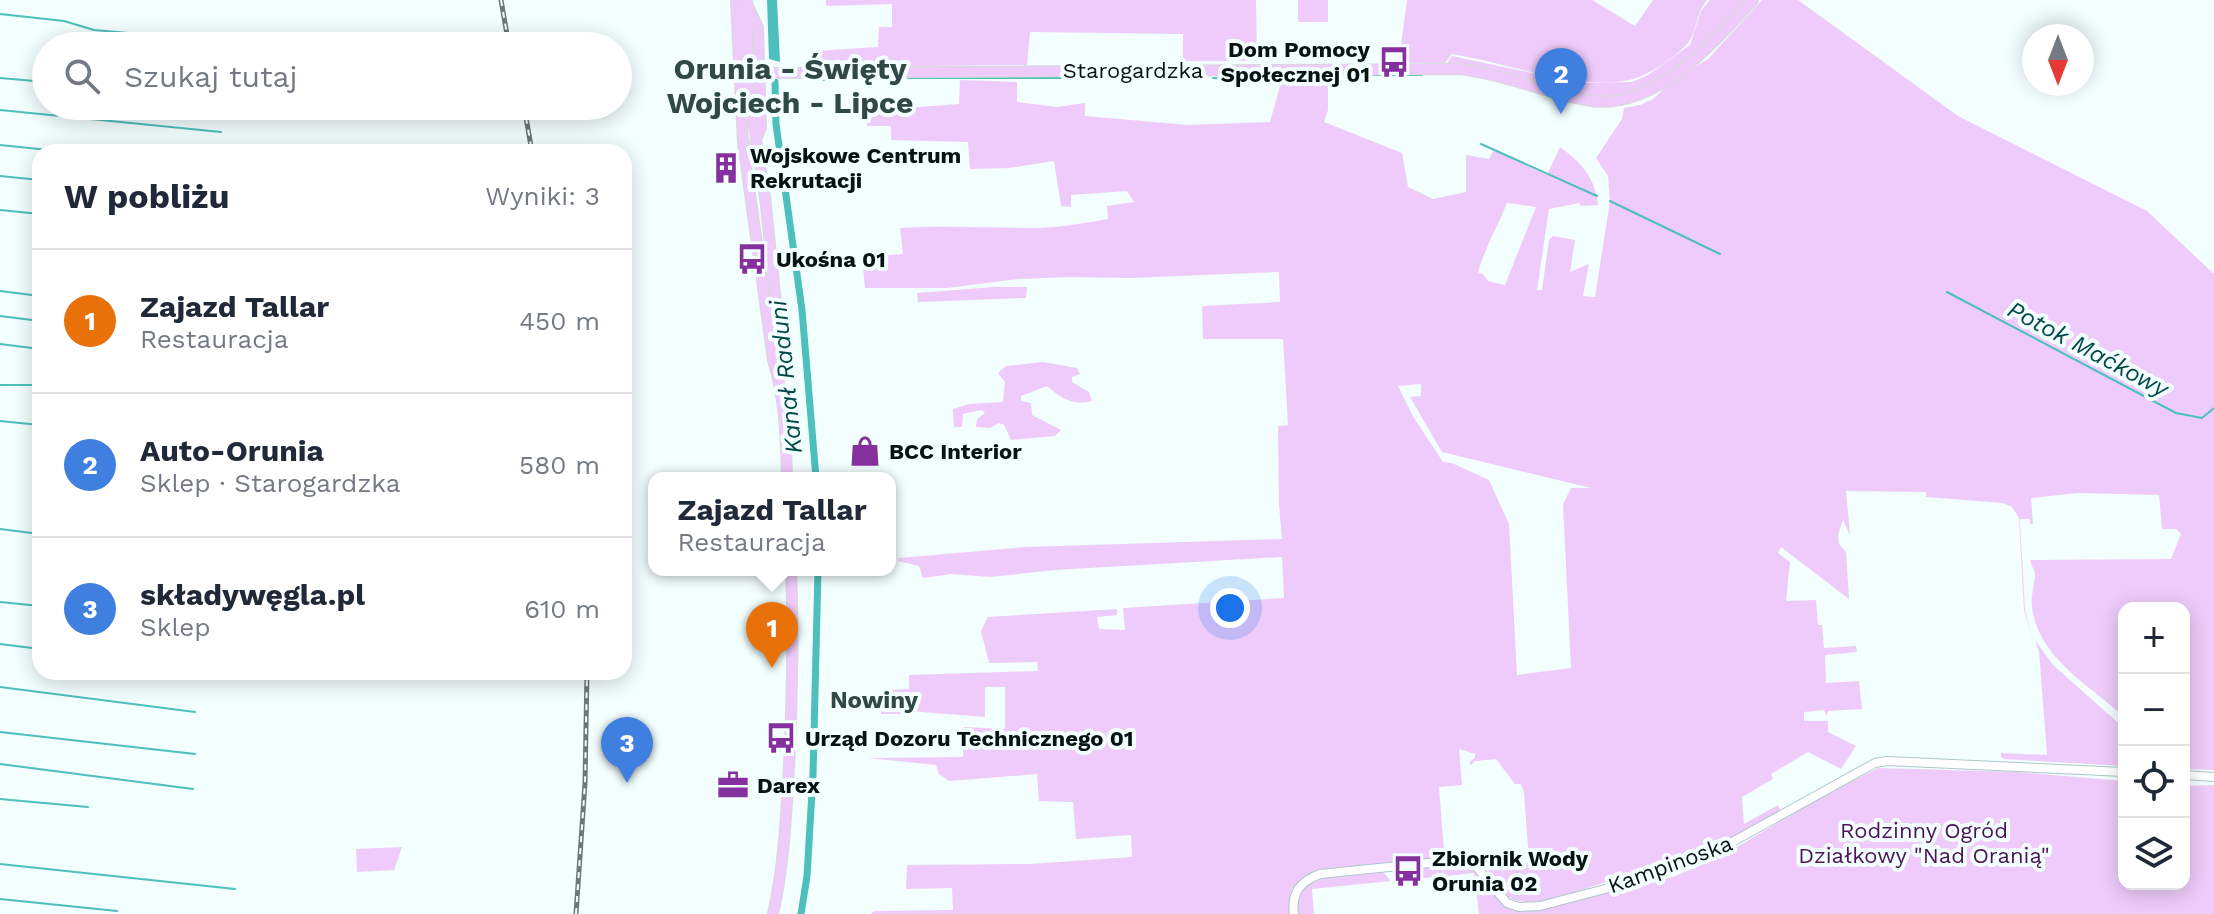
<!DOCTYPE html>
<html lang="pl">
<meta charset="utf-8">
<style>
:root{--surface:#fff;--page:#f6f6f7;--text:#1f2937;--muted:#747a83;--line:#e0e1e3;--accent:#111827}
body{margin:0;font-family:"Work Sans",sans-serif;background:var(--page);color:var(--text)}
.controls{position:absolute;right:24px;bottom:24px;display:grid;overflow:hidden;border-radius:16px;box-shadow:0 4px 20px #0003}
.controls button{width:72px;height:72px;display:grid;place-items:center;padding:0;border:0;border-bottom:2px solid var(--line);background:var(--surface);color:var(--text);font:40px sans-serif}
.compass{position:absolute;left:2022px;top:24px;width:72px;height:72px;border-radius:50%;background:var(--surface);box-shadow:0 4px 20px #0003;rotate:180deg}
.you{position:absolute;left:1230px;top:608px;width:28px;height:28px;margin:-20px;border:6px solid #fff;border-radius:50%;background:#1a73e8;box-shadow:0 0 0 12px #1a73e833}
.badge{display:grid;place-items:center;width:52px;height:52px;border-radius:50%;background:var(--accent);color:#fff;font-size:26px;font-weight:700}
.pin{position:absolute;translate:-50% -66px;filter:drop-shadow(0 2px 4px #0008)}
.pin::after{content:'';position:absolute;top:42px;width:28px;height:24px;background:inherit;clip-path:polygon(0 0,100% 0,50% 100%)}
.popup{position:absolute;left:648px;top:472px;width:248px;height:104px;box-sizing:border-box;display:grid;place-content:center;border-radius:16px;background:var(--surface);filter:drop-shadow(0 2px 6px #0005);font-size:26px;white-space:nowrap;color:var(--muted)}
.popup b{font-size:30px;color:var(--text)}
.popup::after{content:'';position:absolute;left:50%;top:100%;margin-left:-16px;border:16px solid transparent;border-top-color:var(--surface)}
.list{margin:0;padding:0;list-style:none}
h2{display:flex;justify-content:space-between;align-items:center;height:104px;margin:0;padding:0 32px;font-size:34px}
h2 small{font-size:26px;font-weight:400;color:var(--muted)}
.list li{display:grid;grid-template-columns:52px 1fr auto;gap:24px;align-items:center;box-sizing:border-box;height:144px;padding:0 32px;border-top:2px solid var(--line)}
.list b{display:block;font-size:30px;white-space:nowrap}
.list p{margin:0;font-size:26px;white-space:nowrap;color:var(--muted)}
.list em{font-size:26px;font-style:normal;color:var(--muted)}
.icon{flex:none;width:44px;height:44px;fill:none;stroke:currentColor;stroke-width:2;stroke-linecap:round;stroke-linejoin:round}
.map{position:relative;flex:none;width:2214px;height:914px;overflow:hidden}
.search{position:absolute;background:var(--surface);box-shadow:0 4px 20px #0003;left:32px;top:32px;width:600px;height:88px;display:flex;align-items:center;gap:20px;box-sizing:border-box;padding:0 28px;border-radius:44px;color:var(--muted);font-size:30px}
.panel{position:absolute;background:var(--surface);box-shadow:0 4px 20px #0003;left:32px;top:144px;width:600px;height:536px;border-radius:24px}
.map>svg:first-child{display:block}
.green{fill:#eecbfa;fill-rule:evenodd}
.water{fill:#4dbfbd}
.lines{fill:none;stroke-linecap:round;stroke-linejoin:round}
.stream{stroke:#4dbfbd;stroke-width:2}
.canal{stroke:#4dbfbd;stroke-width:7}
.minor-casing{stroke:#acc8c7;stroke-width:10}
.major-casing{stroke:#d7d9d9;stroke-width:12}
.minor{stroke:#fff;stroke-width:8}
.major{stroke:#efcbfb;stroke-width:10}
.rail-casing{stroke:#6d7777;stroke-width:5}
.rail{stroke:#f3fefe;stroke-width:2;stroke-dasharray:6;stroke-linecap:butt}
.labels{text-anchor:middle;stroke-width:8;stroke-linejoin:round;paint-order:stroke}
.poi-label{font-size:22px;font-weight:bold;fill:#081212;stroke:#f3fefe;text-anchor:start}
.street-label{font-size:22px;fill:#081212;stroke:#f3fefe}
.park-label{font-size:22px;fill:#4a135a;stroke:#f3fefe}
.water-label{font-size:24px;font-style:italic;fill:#004847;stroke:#f3fefe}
.neighbourhood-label{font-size:24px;font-weight:bold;fill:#304948;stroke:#f3fefe}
.district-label{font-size:30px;font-weight:bold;fill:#304948;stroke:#f3fefe}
</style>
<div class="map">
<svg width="2214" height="914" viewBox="0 0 2214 914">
<rect width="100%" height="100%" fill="#f3fefe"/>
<g class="green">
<polygon points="826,0 1256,0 1257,61 1183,61 1183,34 1030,32 1027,65 824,67 816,63 816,51 878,47 879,27 892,27 892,4 826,6"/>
<rect x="1298" y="0" width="30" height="22"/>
<path d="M1407,0H1592L1635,26L1653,0H1707C1695,13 1698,32 1687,44C1674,58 1648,76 1629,80C1580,91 1503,62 1452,54L1445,63H1402L1399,60Z"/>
<path d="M1710,0H1747C1717,33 1667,88 1621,96C1605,99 1588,97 1572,92C1530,81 1490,65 1446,65L1452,56L1579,83L1632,82L1648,75L1690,45L1701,11Z"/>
<path d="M1762,0H1798L1958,116L2147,211L2214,274V770L2184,769V608H2124V717C2091,686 2044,662 2033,614C2030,600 2033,590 2035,577C2036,571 2031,566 2030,560L2171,559L2181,534L2176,529H2162L2159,495L2077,493L2031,498L2033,524H2030V519H2021L2020,521L2025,610L2033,640L2024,610L2019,518L2012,507L2003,503L1926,497V492L1846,491L1850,535L1843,520L1838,535L1839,544L1846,552L1849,599L1781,547L1778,553L1790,562L1786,601L1816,600L1818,625H1822L1824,648L1856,646L1857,652L1825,655L1826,683L1859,681L1862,709L1828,711L1827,716L1824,710L1804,712V721H1828V732L1856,746L1841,769L1808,752L1771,774L1773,779L1742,797L1744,824L1778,805L1781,811L1716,846L1560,897C1524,906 1501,906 1487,867L1490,864C1503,866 1519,869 1529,861L1524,792L1521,784H1515L1496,759L1475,761L1471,765L1469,763L1475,757V754L1459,749L1462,785L1439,787L1444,851H1468V854L1310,873L1292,889L1290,914H871L874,911L953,910L952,888L906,889L907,865L1030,864L1132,857L1131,835L1076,839L1073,802L1039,801L1037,774L949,781L939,774L936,765L868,758L963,757L964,727L1005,729V687H985V717L909,711L900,714H881L882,690L909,689V675L1038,671L1037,662L989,663L981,631L988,617L1117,609V615L1097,617L1099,629L1125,630L1123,608L1284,598L1282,557L1054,570L990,577L951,574L923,578L919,566L898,561L899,558L1026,547L1282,539L1279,505L1278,426L1288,425L1283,339H1203L1202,306L1280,302L1279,272L1129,278L1071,277L1018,279L947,288H865L862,257L903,254L900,228C947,225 992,228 1039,228C1062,227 1086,223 1108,219L1107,206L1134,202L1127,191L1071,195V207L1061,206L1054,161L1009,168L970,169L968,142L891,140V126H867L865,111L959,104L960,80L1017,82V102L1057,107L1085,103V116L1188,125L1270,122L1280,86L1274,84L1285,80L1328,78V110L1324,122L1402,153L1408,187L1433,199L1466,192V155L1489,159L1494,149L1547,175L1560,147C1583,164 1595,178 1598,205L1580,206V203L1549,209L1537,290H1542L1549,240L1553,236L1575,240L1570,272L1589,264L1583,296L1595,297L1610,201L1608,176L1596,158L1622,119L1624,108L1640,105L1653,99L1676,78L1708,59ZM1507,203L1536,207L1505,285L1488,281L1483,274L1478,273C1484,249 1498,226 1507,203ZM1421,384V396L1410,397L1442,452L1591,488H1571L1563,504L1571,668L1517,675L1509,524L1489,480L1452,463L1443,462L1414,418L1398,386Z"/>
<polygon points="994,287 1027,287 1026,298 918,302 917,293"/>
<path d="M1043,362L1077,368L1080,374L1072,377V382L1089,392L1092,401C1072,406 1061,398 1047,386L1021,396V401L1031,403L1032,415L1061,430L1055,436L1011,440L1004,425L999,423L990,428L976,427L977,419L985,413L982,410L963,414L962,427H954L953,409L969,404L1003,402L1005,382L998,373L1006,366Z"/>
<polygon points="2035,640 2053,665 2124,728 2124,766 2004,759 2001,757 2001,753 2047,755 2039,651"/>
<polygon points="1878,768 2017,772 2124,781 2124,884 2184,884 2184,786 2214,785 2214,914 1479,914 1474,873 1447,876 1447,886 1437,887 1436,877 1396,881 1402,870 1455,864 1472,866 1510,908 1519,912 1673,877 1718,858 1825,795"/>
<polygon points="402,847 394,870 357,872 356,849"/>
<path d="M1383,872L1391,881L1312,889L1314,914H1298C1292,869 1353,875 1383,872Z"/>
</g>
<polygon class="water" points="767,0 777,0 780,62 769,59"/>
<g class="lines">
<g class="stream">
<polyline points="0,14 64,21 94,30 220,41"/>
<polyline points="1347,75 1422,75"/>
<polyline points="0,78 46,82"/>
<polyline points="908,78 1062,78"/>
<polyline points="1069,78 1147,78"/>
<polyline points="1159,78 1205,78"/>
<polyline points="1213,78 1276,81 1289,74"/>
<polyline points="868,79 899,79"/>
<polyline points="814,80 860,79"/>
<polyline points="0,110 221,132"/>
<polyline points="1481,144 1597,196"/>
<polyline points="0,145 68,152"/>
<polyline points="0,176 40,180"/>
<polyline points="1610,201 1720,254"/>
<polyline points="0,210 40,214"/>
<polyline points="0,291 40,296"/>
<polyline points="1947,292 2176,413 2202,418 2214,408"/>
<polyline points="0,316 40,321"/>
<polyline points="0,344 40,349"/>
<polyline points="0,385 40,385"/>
<polyline points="0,421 40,425"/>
<polyline points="0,529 40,534"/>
<polyline points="0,602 40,606"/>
<polyline points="0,644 40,649"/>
<polyline points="0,687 195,712"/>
<polyline points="0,732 195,754"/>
<polyline points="0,764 193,789"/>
<polyline points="0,799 88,807"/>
<polyline points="0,864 235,889"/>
<polyline points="0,899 117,911"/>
</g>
<g class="canal">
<polyline points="775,82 776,124 802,310 816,478"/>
<polyline points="801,914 807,876 813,775 818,570"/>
</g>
<defs>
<g id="minor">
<polyline points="2184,775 2214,777"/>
<path d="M1294,914C1291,892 1301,881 1320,874L1458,860L1475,865L1507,903L1519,907L1540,906L1605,889L1716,851L1875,763L1887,761L2124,772"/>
</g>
<g id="major">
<path d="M736,0L743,143L773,360C785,399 786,438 787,478"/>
<polyline points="747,0 747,79 765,197 782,360 780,376"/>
<polyline points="748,6 758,28 761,127 755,142"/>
<path d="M760,73L1459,69C1503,74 1543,92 1585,100C1652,114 1713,44 1753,0"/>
<path d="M773,914C784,866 786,817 789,767C792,701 794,636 791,570"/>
</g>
</defs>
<use href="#minor" class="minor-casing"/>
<use href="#major" class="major-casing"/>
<use href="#minor" class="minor"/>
<use href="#major" class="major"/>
<defs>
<g id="rail">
<polyline points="501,0 509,46"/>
<polyline points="524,106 532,152"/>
<polyline points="576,914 585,783 587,672"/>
</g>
</defs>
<use href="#rail" class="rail-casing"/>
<use href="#rail" class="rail"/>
</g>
<defs>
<symbol id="bus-bare" viewBox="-9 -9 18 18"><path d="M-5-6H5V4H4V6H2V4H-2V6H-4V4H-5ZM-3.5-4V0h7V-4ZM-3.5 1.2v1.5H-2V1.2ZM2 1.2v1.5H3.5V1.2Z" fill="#85309e" stroke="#f3fefe" stroke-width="2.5" paint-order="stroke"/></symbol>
<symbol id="building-bare" viewBox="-9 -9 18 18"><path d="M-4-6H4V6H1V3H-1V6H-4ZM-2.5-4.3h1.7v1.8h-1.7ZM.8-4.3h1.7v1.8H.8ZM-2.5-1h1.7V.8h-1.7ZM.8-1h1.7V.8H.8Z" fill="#85309e" stroke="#f3fefe" stroke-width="2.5" paint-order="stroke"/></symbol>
<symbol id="shop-bare" viewBox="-9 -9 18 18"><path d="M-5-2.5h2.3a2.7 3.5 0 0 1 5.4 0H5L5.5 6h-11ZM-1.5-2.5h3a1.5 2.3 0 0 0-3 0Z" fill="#85309e" stroke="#f3fefe" stroke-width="2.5" paint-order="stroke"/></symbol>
<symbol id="office-bare" viewBox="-9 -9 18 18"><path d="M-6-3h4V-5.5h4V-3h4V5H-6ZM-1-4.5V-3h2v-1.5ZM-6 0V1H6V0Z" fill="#85309e" stroke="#f3fefe" stroke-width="2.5" paint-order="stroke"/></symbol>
</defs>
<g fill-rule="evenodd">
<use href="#bus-bare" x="1372" y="40" width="44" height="44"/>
<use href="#building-bare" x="704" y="146" width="44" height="44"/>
<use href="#bus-bare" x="730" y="237" width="44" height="44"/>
<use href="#shop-bare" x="843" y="429" width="44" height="44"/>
<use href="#bus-bare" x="759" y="716" width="44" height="44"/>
<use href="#office-bare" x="711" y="763" width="44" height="44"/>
<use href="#bus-bare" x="1386" y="849" width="44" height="44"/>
</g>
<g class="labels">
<g class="poi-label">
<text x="1370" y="57" text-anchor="end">Dom Pomocy<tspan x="1370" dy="25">Społecznej 01</tspan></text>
<text x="750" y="163">Wojskowe Centrum<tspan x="750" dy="25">Rekrutacji</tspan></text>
<text x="776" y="267">Ukośna 01</text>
<text x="889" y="459">BCC Interior</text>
<text x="805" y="746">Urząd Dozoru Technicznego 01</text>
<text x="757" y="793">Darex</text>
<text x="1432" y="866">Zbiornik Wody<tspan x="1432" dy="25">Orunia 02</tspan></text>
</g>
<g class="street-label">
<text x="1133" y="78">Starogardzka</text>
<text transform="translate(1670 864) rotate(-20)" y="8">Kampinoska</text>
</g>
<g class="park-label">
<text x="1924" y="838">Rodzinny Ogród<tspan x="1924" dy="25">Działkowy "Nad Oranią"</tspan></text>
</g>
<g class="water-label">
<text transform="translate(2088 349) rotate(28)" y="8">Potok Maćkowy</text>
<text transform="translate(786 377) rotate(-96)" y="8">Kanał Raduni</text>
</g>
<g class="neighbourhood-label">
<text x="874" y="708">Nowiny</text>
</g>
<g class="district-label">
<text x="790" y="79">Orunia - Święty<tspan x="790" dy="34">Wojciech - Lipce</tspan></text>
</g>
</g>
</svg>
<div class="controls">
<button>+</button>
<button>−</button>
<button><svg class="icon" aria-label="locate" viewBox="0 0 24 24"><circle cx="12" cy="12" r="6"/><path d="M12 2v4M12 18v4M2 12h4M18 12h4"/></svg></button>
<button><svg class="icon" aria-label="layers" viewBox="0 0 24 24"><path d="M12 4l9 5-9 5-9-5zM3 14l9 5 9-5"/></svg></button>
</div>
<svg class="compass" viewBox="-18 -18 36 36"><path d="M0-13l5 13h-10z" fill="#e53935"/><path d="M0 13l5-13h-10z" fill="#747a83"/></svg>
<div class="you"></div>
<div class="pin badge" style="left:772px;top:668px;background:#e8710a">1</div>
<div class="popup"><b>Zajazd Tallar</b>Restauracja</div>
<div class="pin badge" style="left:1561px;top:114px;background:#3f7fe0">2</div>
<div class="pin badge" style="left:627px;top:783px;background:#3f7fe0">3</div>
<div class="search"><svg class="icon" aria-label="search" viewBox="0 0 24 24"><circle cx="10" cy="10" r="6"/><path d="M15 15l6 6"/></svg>Szukaj tutaj</div>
<section class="panel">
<h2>W pobliżu<small>Wyniki: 3</small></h2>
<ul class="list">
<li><span class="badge" style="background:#e8710a">1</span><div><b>Zajazd Tallar</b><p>Restauracja</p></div><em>450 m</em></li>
<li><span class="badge" style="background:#3f7fe0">2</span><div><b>Auto-Orunia</b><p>Sklep · Starogardzka</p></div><em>580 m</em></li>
<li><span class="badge" style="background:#3f7fe0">3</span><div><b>składywęgla.pl</b><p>Sklep</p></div><em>610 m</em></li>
</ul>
</section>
</div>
